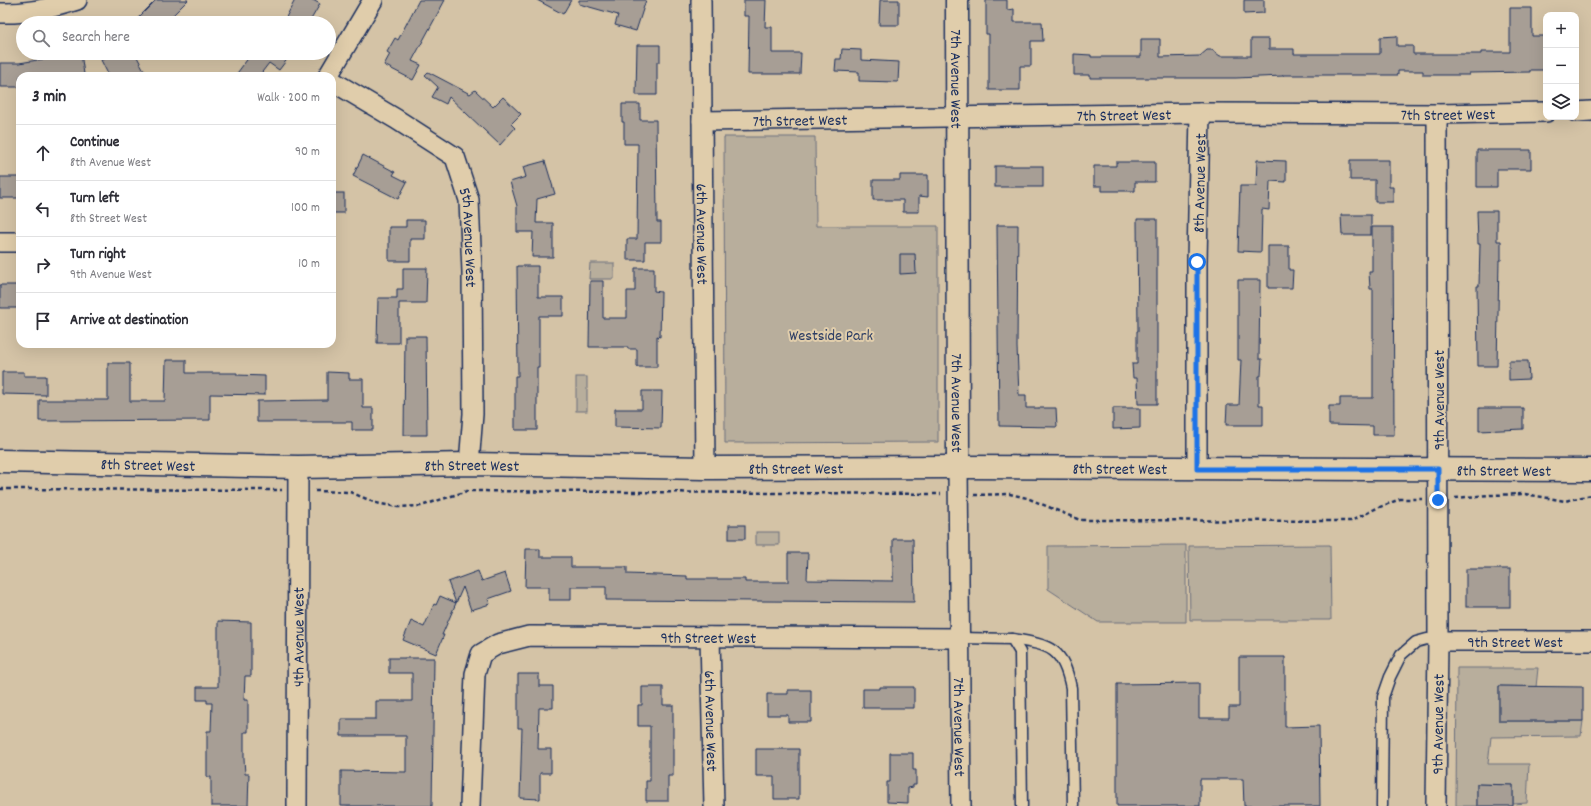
<!DOCTYPE html>
<meta charset="utf-8">
<style>
:root{--surface:#fff;--page:#f2f2f3;--text:#2b2b33;--muted:#7c7c81;--line:#e1e1e2}
body{margin:0;font-family:Dekko,sans-serif;background:var(--page);color:var(--text)}
.controls{position:absolute;right:12px;top:12px;display:grid;overflow:hidden;border-radius:8px;box-shadow:0 4px 16px #0002}
.controls button{width:36px;height:36px;display:grid;place-items:center;padding:0;border:0;border-bottom:1px solid var(--line);background:var(--surface);color:var(--text);font:20px sans-serif}
.stop{position:absolute;width:12px;height:12px;margin:-9px;border:3px solid #1a73e8;border-radius:50%;background:#fff}
.stop.end{background:#1a73e8;border-color:#fff;box-shadow:0 1px 4px #0008}
.list{margin:0;padding:0;list-style:none}
h2{display:flex;justify-content:space-between;align-items:center;height:52px;margin:0;padding:0 16px;font-size:17px}
h2 small{font-size:13px;font-weight:400;color:var(--muted)}
.list li{display:grid;grid-template-columns:26px 1fr auto;gap:12px;align-items:center;box-sizing:border-box;height:56px;padding:0 16px;border-top:1px solid var(--line)}
.list b{display:block;font-size:15px;white-space:nowrap}
.list p{margin:0;font-size:13px;white-space:nowrap;color:var(--muted)}
.list em{font-size:13px;font-style:normal;color:var(--muted)}
.icon{flex:none;width:22px;height:22px;fill:none;stroke:currentColor;stroke-width:2;stroke-linecap:round;stroke-linejoin:round}
.map{position:relative;flex:none;width:1591px;height:806px;overflow:hidden}
.search{position:absolute;background:var(--surface);box-shadow:0 4px 16px #0002;left:16px;top:16px;width:320px;height:44px;display:flex;align-items:center;gap:10px;box-sizing:border-box;padding:0 14px;border-radius:22px;color:var(--muted);font-size:15px}
.panel{position:absolute;background:var(--surface);box-shadow:0 4px 16px #0002;left:16px;top:72px;width:320px;height:276px;border-radius:12px}
.map>svg:first-child{display:block}
.green{fill:#b8ae9c;stroke:#6a6e7d}
.building{fill:#a79e95;stroke:#1b2f5e}
.lines{fill:none;stroke-linecap:round;stroke-linejoin:round}
.lane-casing{stroke:#1b2f5e;stroke-width:13}
.street-casing{stroke:#1b2f5e;stroke-width:22}
.secondary-casing{stroke:#1b2f5e;stroke-width:25}
.path{stroke:#1b2f5e;stroke-width:2.5;stroke-dasharray:4 3;stroke-linecap:butt}
.lane{stroke:#e0cdab;stroke-width:10}
.street{stroke:#e0cdab;stroke-width:19}
.secondary{stroke:#e0cdab;stroke-width:22}
.route{stroke:#1a73e8;stroke-width:5}
.labels{text-anchor:middle;stroke-width:4;stroke-linejoin:round;paint-order:stroke}
.street-label{font-size:16px;fill:#1b2f5e;stroke:#e0cdab}
.park-label{font-size:16px;fill:#2b3c64;stroke:#e0cdab}
</style>
<div class="map">
<svg width="1591" height="806" viewBox="0 0 1591 806">
<rect width="100%" height="100%" fill="#d4c3a6"/>
<filter id="ink" filterUnits="userSpaceOnUse"><feTurbulence type="fractalNoise" baseFrequency=".025" numOctaves="2"/><feDisplacementMap in="SourceGraphic" scale="8" xChannelSelector="R" yChannelSelector="G"/><feConvolveMatrix kernelMatrix="1 2 1 2 8 2 1 2 1" color-interpolation-filters="sRGB"/></filter>
<g filter="url(#ink)">
<g class="green">
<polygon points="724,137 815,137 816,226 938,226 938,442 725,443"/>
<polygon points="590,263 614,263 614,279 589,279"/>
<rect x="576" y="377" width="11" height="34"/>
<rect x="756" y="532" width="23" height="13"/>
<polygon points="1186,545 1186,622 1098,622 1048,589 1048,546"/>
<polygon points="1330,545 1331,620 1190,620 1189,546"/>
<polygon points="1457,668 1538,668 1536,687 1499,686 1499,721 1583,721 1581,736 1491,737 1488,764 1529,764 1527,803 1513,804 1513,785 1477,784 1477,806 1456,806"/>
</g>
<g class="building">
<polygon points="156,0 188,0 165,23 133,23"/>
<polygon points="295,0 313,0 320,4 309,23 283,23"/>
<polygon points="419,0 445,0 412,61 421,65 413,80 384,65 390,54 387,52 395,38 398,40"/>
<polygon points="537,0 571,0 563,14"/>
<polygon points="579,0 646,0 636,31 615,25 618,15 579,4"/>
<polygon points="744,0 766,0 765,27 772,27 772,53 801,53 800,74 748,74 749,16 744,16"/>
<polygon points="880,0 899,0 899,25 879,25"/>
<polygon points="986,0 1007,0 1007,10 1014,9 1014,22 1042,22 1043,41 1031,41 1031,66 1020,66 1020,90 989,90 989,34 986,34"/>
<polygon points="1244,0 1264,0 1264,13 1244,14"/>
<polygon points="1510,8 1532,8 1532,36 1546,36 1546,70 1530,70 1530,72 1469,73 1469,75 1423,75 1423,71 1398,71 1398,75 1283,75 1283,76 1236,78 1090,78 1090,75 1074,75 1074,54 1091,55 1091,57 1141,57 1141,39 1160,39 1160,57 1200,56 1207,50 1212,50 1220,56 1251,56 1251,39 1269,39 1269,49 1294,49 1294,54 1380,54 1380,37 1397,36 1397,46 1413,46 1413,54 1481,54 1481,52 1510,52"/>
<polygon points="637,45 660,45 660,62 657,62 657,95 636,95"/>
<polygon points="842,49 861,50 861,60 899,62 898,82 859,81 859,72 835,71 836,59 841,59"/>
<polygon points="81,53 84,74 75,76 20,76 20,87 0,87 0,63 19,63"/>
<polygon points="115,53 135,53 147,76 109,76 101,60"/>
<polygon points="252,53 292,53 279,70 269,63 259,76 235,76"/>
<polygon points="428,72 470,94 475,90 493,107 503,97 521,114 511,124 515,128 500,145 449,97 446,104 432,97 438,87 425,75"/>
<polygon points="622,104 640,104 640,120 656,120 657,222 661,222 661,242 645,242 645,260 627,260 627,239 637,239 638,144 624,144 624,122 622,122"/>
<polygon points="1477,150 1531,150 1531,169 1497,169 1497,187 1477,187"/>
<polygon points="363,155 395,172 393,175 407,182 398,199 353,176"/>
<polygon points="1257,160 1286,161 1286,182 1270,181 1269,210 1262,209 1261,252 1238,251 1240,186 1256,186"/>
<polygon points="1350,160 1389,160 1389,187 1393,187 1393,202 1375,202 1375,180 1350,180"/>
<polygon points="545,161 555,194 537,199 536,223 553,223 553,257 532,257 533,232 517,232 517,206 510,182 526,177 523,167"/>
<polygon points="1116,162 1155,162 1155,182 1135,182 1135,191 1102,191 1102,186 1094,186 1094,166 1116,166"/>
<rect x="995" y="166" width="48" height="21"/>
<polygon points="900,175 928,175 928,197 919,196 919,212 903,212 903,200 873,200 873,180 900,180"/>
<rect x="0" y="177" width="20" height="21"/>
<rect x="332" y="193" width="12" height="20"/>
<polygon points="1477,211 1497,211 1497,241 1501,241 1501,260 1499,260 1497,366 1478,366 1477,286 1479,286 1480,244 1478,244"/>
<polygon points="1341,215 1371,215 1371,235 1342,235"/>
<polygon points="1137,219 1157,219 1157,404 1138,404 1137,378 1133,378 1132,364 1137,364 1137,331 1138,331"/>
<polygon points="406,220 425,220 425,239 410,239 410,261 389,261 389,227 406,227"/>
<polygon points="997,225 1018,225 1017,347 1019,395 1026,395 1026,408 1056,408 1057,427 999,426"/>
<polygon points="1372,227 1393,227 1394,435 1373,435 1373,426 1329,425 1329,406 1340,406 1340,398 1373,398 1373,289 1370,289 1369,272 1372,272"/>
<polygon points="1268,246 1289,246 1289,270 1293,270 1292,288 1268,288"/>
<polygon points="900,254 915,254 916,273 900,274"/>
<polygon points="517,266 538,266 538,297 563,297 563,316 539,316 539,367 537,367 537,430 515,430 515,376 518,376"/>
<polygon points="403,268 427,268 426,303 399,303 399,343 377,343 378,298 397,298 397,289 403,289"/>
<polygon points="635,268 654,268 654,291 661,292 660,337 657,336 657,367 637,367 637,349 628,349 628,347 589,347 590,281 603,281 603,318 627,318 627,291 635,291"/>
<polygon points="1238,280 1260,280 1259,359 1262,359 1261,376 1259,376 1259,405 1263,405 1263,425 1226,425 1227,405 1239,405 1241,360 1238,360"/>
<rect x="0" y="285" width="20" height="23"/>
<polygon points="405,336 426,336 427,435 404,435"/>
<polygon points="166,360 186,360 186,373 237,373 237,375 265,376 265,395 210,394 210,420 39,421 39,400 108,400 108,363 130,363 130,401 165,401"/>
<polygon points="1509,361 1528,361 1529,379 1509,380"/>
<polygon points="2,372 24,372 24,376 46,376 46,395 2,394"/>
<polygon points="327,372 349,373 349,379 363,379 363,408 373,408 373,430 352,430 352,422 257,422 257,401 327,400"/>
<polygon points="642,391 662,391 661,428 615,427 615,409 642,409"/>
<polygon points="1113,408 1140,408 1140,428 1113,429"/>
<polygon points="1479,408 1523,408 1523,429 1479,431"/>
<rect x="729" y="525" width="16" height="14"/>
<polygon points="893,539 913,539 914,602 606,600 606,587 571,587 571,600 549,600 549,587 525,587 526,549 540,549 540,557 571,557 571,567 627,567 627,574 687,576 687,579 745,579 745,582 788,582 788,553 808,553 807,580 893,581"/>
<rect x="1466" y="569" width="44" height="38"/>
<polygon points="478,571 482,581 505,573 511,591 488,599 490,604 471,610 463,587 442,635 444,635 436,654 403,640 411,621 424,627 434,604 436,605 440,596 456,603 448,582"/>
<polygon points="218,621 251,622 251,676 245,676 244,700 248,700 248,732 244,732 244,759 245,774 249,774 248,806 211,806 211,777 207,777 207,731 211,731 212,703 207,703 207,700 197,700 197,687 218,687"/>
<polygon points="1239,657 1285,657 1285,727 1319,726 1320,806 1244,806 1243,779 1200,779 1200,806 1117,806 1117,684 1199,683 1199,718 1229,718 1229,707 1239,707"/>
<polygon points="389,658 434,658 432,806 341,806 341,771 406,772 406,736 341,736 341,719 376,719 376,701 412,701 412,673 389,673"/>
<polygon points="518,674 539,674 539,686 553,686 553,708 539,708 538,749 551,749 551,773 540,773 540,799 520,798 522,728 518,728"/>
<polygon points="1499,686 1583,687 1583,721 1499,721"/>
<polygon points="642,687 663,687 663,705 673,705 673,776 668,776 668,801 646,801 646,781 650,781 650,726 638,726 638,705 642,705"/>
<polygon points="880,687 914,687 914,708 863,708 863,689 880,689"/>
<polygon points="788,690 811,690 811,722 788,722 788,715 767,715 767,694 788,694"/>
<polygon points="756,749 799,749 799,799 774,799 774,776 756,776"/>
<polygon points="890,753 913,753 913,770 916,770 916,785 913,785 913,787 908,788 908,803 887,802 887,782 890,782"/>
<polygon points="1477,784 1513,785 1513,806 1477,806"/>
</g>
<g class="lines">
<defs>
<g id="lane">
<polyline points="959,638 1012,639 1020,652 1022,806"/>
<path d="M1012,639C1051,645 1063,648 1071,688L1073,806"/>
<polyline points="1382,806 1383,697 1390,677 1401,655 1416,642 1427,639 1438,641"/>
</g>
<g id="street">
<path id="s1" d="M701,0L705,468"/>
<path d="M0,13C26,14 53,8 77,0"/>
<polyline points="328,76 373,0"/>
<path id="s2" d="M332,81L396,119L455,157L469,200L472,272L473,414L469,464"/>
<polyline points="1576,112 1591,111"/>
<path id="s3" d="M702,121L1200,113L1437,114L1546,112"/>
<polyline points="0,242 20,242"/>
<path id="s4" d="M958,467L961,806"/>
<path id="s5" d="M1197,469V262L1200,113"/>
<path id="s6" d="M710,637L714,806"/>
<path id="s7" d="M1438,641H1591"/>
<path id="s8" d="M297,806L298,467"/>
<path id="s9" d="M470,806L475,674L481,654L498,644L529,636L959,638"/>
<path id="s10" d="M1436,806L1438,641L1437,114"/>
</g>
<g id="secondary">
<path id="s11" d="M957,0L958,467"/>
<path id="s12" d="M0,461L298,467L469,464L705,468L958,467L1591,470"/>
</g>
</defs>
<use href="#lane" class="lane-casing"/>
<use href="#street" class="street-casing"/>
<use href="#secondary" class="secondary-casing"/>
<g class="path">
<polyline points="0,489 282,490"/>
<polyline points="315,491 350,492 376,503 398,507 421,506 467,491 941,494"/>
<polyline points="974,495 1010,494 1027,498 1080,520 1351,521 1375,509 1400,499 1422,499"/>
<polyline points="1455,498 1490,495 1525,494 1565,501 1591,495"/>
</g>
<use href="#lane" class="lane"/>
<use href="#street" class="street"/>
<use href="#secondary" class="secondary"/>
</g>
</g>
<g class="lines" filter="url(#ink)">
<polyline class="route" points="1197,262 1197,469 1438,469 1438,500"/>
</g>
<g class="labels">
<g class="street-label">
<text dy="6" stroke="none"><textPath href="#s11" startOffset="79">7th Avenue West</textPath></text>
<text dy="6" stroke="none"><textPath href="#s3" startOffset="746">7th Street West</textPath></text>
<text dy="6" stroke="none"><textPath href="#s3" startOffset="422">7th Street West</textPath></text>
<text dy="6" stroke="none"><textPath href="#s3" startOffset="98">7th Street West</textPath></text>
<text dy="6" stroke="none"><textPath href="#s5" startOffset="286">8th Avenue West</textPath></text>
<text dy="6" stroke="none"><textPath href="#s1" startOffset="234">6th Avenue West</textPath></text>
<text dy="6" stroke="none"><textPath href="#s2" startOffset="227">5th Avenue West</textPath></text>
<text transform="translate(1438 400) rotate(-90)" y="6">9th Avenue West</text>
<text dy="6" stroke="none"><textPath href="#s11" startOffset="403">7th Avenue West</textPath></text>
<text dy="6" stroke="none"><textPath href="#s12" startOffset="148">8th Street West</textPath></text>
<text dy="6" stroke="none"><textPath href="#s12" startOffset="472">8th Street West</textPath></text>
<text dy="6" stroke="none"><textPath href="#s12" startOffset="796">8th Street West</textPath></text>
<text dy="6" stroke="none"><textPath href="#s12" startOffset="1120">8th Street West</textPath></text>
<text dy="6" stroke="none"><textPath href="#s12" startOffset="1504">8th Street West</textPath></text>
<text dy="6" stroke="none"><textPath href="#s8" startOffset="169">4th Avenue West</textPath></text>
<text dy="6" stroke="none"><textPath href="#s9" startOffset="384">9th Street West</textPath></text>
<text dy="6" stroke="none"><textPath href="#s7" startOffset="77">9th Street West</textPath></text>
<text dy="6" stroke="none"><textPath href="#s6" startOffset="84">6th Avenue West</textPath></text>
<text dy="6" stroke="none"><textPath href="#s10" startOffset="82">9th Avenue West</textPath></text>
<text dy="6" stroke="none"><textPath href="#s4" startOffset="260">7th Avenue West</textPath></text>
</g>
<g class="park-label">
<text x="831" y="340">Westside Park</text>
</g>
</g>
</svg>
<div class="controls">
<button>+</button>
<button>−</button>
<button><svg class="icon" aria-label="layers" viewBox="0 0 24 24"><path d="M12 4l9 5-9 5-9-5zM3 14l9 5 9-5"/></svg></button>
</div>
<div class="stop" style="left:1197px;top:262px"></div>
<div class="stop end" style="left:1438px;top:500px"></div>
<div class="search"><svg class="icon" aria-label="search" viewBox="0 0 24 24"><circle cx="10" cy="10" r="6"/><path d="M15 15l6 6"/></svg>Search here</div>
<section class="panel">
<h2>3 min<small>Walk · 200 m</small></h2>
<ul class="list">
<li><svg class="icon" aria-label="ahead" viewBox="0 0 24 24"><path d="M12 20V5M6 11l6-6 6 6"/></svg><div><b>Continue</b><p>8th Avenue West</p></div><em>90 m</em></li>
<li><svg class="icon" aria-label="left" viewBox="0 0 24 24"><path d="M17 20v-9H6M10 6l-5 5 5 5"/></svg><div><b>Turn left</b><p>8th Street West</p></div><em>100 m</em></li>
<li><svg class="icon" aria-label="right" viewBox="0 0 24 24"><path d="M7 20v-9h11M14 6l5 5-5 5"/></svg><div><b>Turn right</b><p>9th Avenue West</p></div><em>10 m</em></li>
<li><svg class="icon" aria-label="arrive" viewBox="0 0 24 24"><path d="M6 21V4h12l-3 4 3 4H6"/></svg><div><b>Arrive at destination</b></div></li>
</ul>
</section>
</div>
